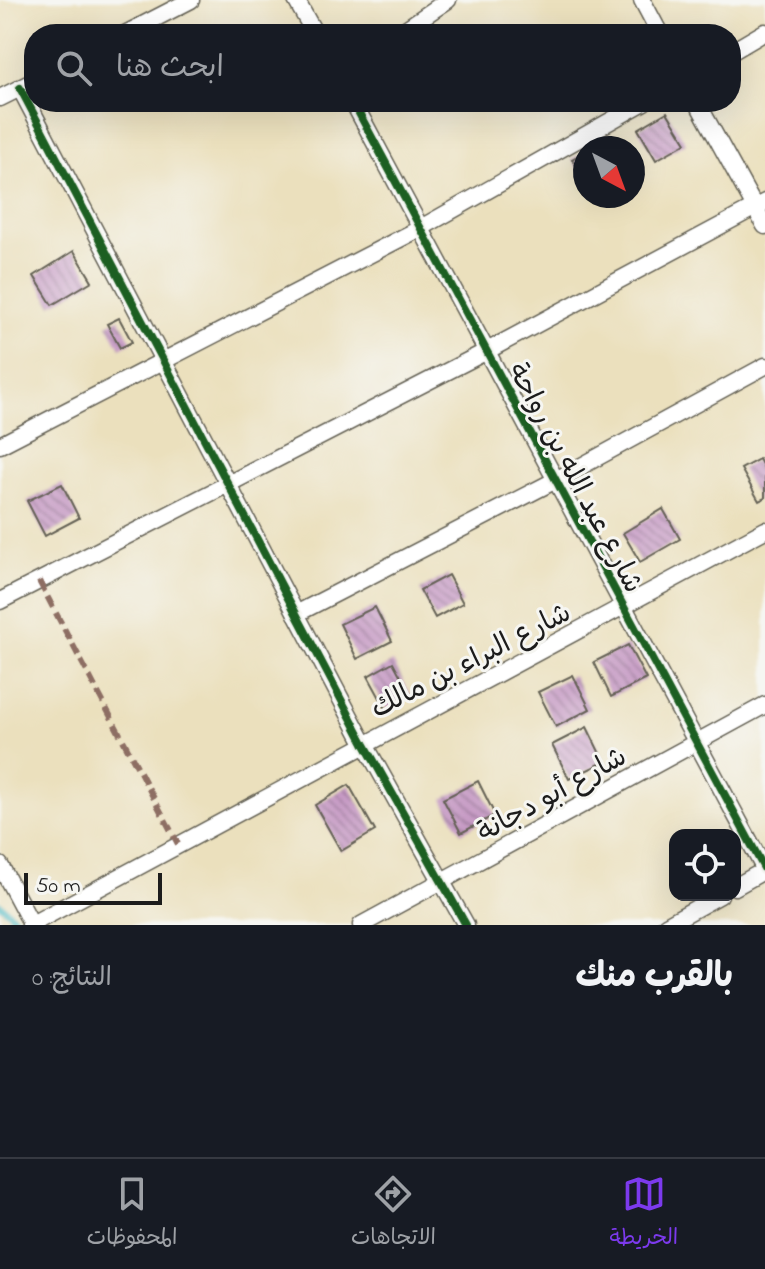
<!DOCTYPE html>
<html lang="ar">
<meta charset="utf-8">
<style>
:root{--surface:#171b24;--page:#242831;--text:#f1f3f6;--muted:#9ea1a6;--line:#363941;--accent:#7c3aed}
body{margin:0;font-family:"Indie Flower","Playpen Sans Arabic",sans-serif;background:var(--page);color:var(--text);direction:rtl}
.controls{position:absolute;right:24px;bottom:24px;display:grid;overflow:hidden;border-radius:16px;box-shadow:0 8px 32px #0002}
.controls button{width:72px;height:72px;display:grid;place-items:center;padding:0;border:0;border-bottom:2px solid var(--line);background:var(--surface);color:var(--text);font:40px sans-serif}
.compass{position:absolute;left:573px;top:136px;width:72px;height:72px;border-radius:50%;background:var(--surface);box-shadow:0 8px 32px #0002;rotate:139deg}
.scale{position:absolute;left:24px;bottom:20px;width:138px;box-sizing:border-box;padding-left:8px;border:4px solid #1c1c1c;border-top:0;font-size:22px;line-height:28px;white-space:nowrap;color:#1c1c1c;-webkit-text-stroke:6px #f6f6f2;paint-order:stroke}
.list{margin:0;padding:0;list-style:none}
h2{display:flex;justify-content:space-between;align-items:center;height:104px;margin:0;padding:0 32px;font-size:34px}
h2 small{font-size:26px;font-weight:400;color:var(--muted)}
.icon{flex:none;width:44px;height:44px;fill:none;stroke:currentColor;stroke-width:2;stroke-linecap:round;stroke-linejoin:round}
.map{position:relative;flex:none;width:765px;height:925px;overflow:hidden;direction:ltr}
.search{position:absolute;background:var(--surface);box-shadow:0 8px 32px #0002;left:24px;right:24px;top:24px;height:88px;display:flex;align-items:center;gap:20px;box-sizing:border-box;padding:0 28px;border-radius:32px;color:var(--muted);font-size:30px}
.sheet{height:232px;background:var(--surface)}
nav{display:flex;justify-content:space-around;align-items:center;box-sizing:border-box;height:112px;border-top:2px solid var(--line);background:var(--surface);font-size:22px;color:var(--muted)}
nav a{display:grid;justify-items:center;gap:4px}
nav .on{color:var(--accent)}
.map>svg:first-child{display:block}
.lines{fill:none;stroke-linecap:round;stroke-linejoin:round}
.stream{stroke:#48b7bf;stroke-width:6}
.building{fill:url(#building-back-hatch)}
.street-casing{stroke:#646154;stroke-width:19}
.street{stroke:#fff;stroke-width:16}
.quiet{stroke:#8d6e63;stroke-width:6;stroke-dasharray:12 6;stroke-linecap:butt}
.cycleway-casing{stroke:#f6f6f2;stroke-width:13}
.cycleway{stroke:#1b5e20;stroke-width:8}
.labels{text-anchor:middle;stroke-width:6;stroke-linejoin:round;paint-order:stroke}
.street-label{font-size:28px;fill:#1c1c1c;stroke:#f6f6f2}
</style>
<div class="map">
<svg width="765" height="925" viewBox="0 0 765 925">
<defs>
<pattern id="building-back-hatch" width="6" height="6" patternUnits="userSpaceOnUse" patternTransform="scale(2)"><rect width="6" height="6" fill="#c597c3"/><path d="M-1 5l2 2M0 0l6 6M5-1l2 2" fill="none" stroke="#9f7a9e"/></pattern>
</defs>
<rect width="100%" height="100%" fill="#f6f6f2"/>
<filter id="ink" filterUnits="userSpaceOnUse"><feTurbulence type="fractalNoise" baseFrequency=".0125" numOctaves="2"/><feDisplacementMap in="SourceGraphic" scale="16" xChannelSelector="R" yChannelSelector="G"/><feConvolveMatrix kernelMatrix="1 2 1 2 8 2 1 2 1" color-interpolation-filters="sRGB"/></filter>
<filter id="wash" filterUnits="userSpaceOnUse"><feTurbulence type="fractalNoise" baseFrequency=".006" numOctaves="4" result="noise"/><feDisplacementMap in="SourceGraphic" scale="32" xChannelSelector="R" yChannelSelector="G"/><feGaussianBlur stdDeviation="1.8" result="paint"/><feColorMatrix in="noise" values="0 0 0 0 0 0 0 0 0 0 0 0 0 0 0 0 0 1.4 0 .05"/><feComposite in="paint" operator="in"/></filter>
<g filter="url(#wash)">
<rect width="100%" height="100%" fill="#ebe0bd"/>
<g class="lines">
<polyline class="stream" points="0,904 23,925"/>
</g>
<g id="blocks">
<g class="building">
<polygon points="667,112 686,143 656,160 638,129"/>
<polygon points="585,152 585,181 572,159"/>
<polygon points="74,251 92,281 52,305 34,276"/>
<polygon points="119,318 132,342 120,348 107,324"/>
<polygon points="759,459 765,470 765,498 759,501 741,469"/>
<polygon points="62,484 79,518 45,536 27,501"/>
<polygon points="663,509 680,539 640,562 623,533"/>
<polygon points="448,575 463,603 435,618 420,590"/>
<polygon points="375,607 392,641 357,659 340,624"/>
<polygon points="628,645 646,679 611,697 594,662"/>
<polygon points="393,662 411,695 386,709 368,676"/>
<polygon points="573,675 590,709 556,727 538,692"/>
<polygon points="587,727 604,762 569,779 552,745"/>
<polygon points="478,781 495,815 461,833 443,799"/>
<polygon points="349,785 375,831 341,851 315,805"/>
</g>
</g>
</g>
<g filter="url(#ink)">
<use href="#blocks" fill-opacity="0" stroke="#646154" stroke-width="2"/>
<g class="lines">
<defs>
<g id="street">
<polyline points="296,0 315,34"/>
<polyline points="642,0 660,34"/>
<polyline points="125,34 191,0"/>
<polyline points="398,34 448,0"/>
<polyline points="731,52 765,32"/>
<polyline points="20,88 364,743 466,925"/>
<polyline points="0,98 34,81"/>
<polyline points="353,102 765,870"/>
<polyline points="697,102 765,226"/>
<polyline points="0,445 419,229 644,102"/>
<polyline points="0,601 485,352 765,202"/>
<polyline points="296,614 554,481 765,366"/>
<polyline points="0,865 32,925"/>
<polyline points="735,887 765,870"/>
<polyline points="30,925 765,530"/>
<polyline points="361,925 765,705"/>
<polyline points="666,925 720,895"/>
</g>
</defs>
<use href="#street" class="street-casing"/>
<use href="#street" class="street"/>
<polyline class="quiet" points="39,581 178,844"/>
<defs>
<g id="cycleway">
<polyline points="20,88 364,743 466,925"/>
<polyline points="353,102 765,870"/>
</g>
</defs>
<use href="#cycleway" class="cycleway-casing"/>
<use href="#cycleway" class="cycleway"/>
</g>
</g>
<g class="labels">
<g class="street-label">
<text transform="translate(577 477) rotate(62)" y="10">شارع عبد الله بن رواحة</text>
<text transform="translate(470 659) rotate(-27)" y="10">شارع البراء بن مالك</text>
<text transform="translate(551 793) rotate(-29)" y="10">شارع أبو دجانة</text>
</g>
</g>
</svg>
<div class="controls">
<button><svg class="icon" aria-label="locate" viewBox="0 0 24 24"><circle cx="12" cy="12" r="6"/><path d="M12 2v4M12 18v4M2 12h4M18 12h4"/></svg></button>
</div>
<svg class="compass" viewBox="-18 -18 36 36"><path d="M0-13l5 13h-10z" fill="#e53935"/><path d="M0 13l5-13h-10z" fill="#9ea1a6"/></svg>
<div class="scale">50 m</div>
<div class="search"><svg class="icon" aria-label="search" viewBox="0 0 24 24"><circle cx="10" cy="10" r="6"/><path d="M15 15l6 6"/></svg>ابحث هنا</div>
</div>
<section class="sheet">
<h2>بالقرب منك<small>النتائج: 0</small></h2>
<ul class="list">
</ul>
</section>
<nav>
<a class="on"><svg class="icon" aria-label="map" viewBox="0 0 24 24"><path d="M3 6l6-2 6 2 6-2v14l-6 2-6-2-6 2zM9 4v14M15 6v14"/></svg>الخريطة</a>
<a><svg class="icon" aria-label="directions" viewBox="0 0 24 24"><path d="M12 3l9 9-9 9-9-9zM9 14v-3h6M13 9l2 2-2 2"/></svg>الاتجاهات</a>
<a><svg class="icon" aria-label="saved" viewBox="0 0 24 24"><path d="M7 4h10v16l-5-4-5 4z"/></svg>المحفوظات</a>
</nav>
